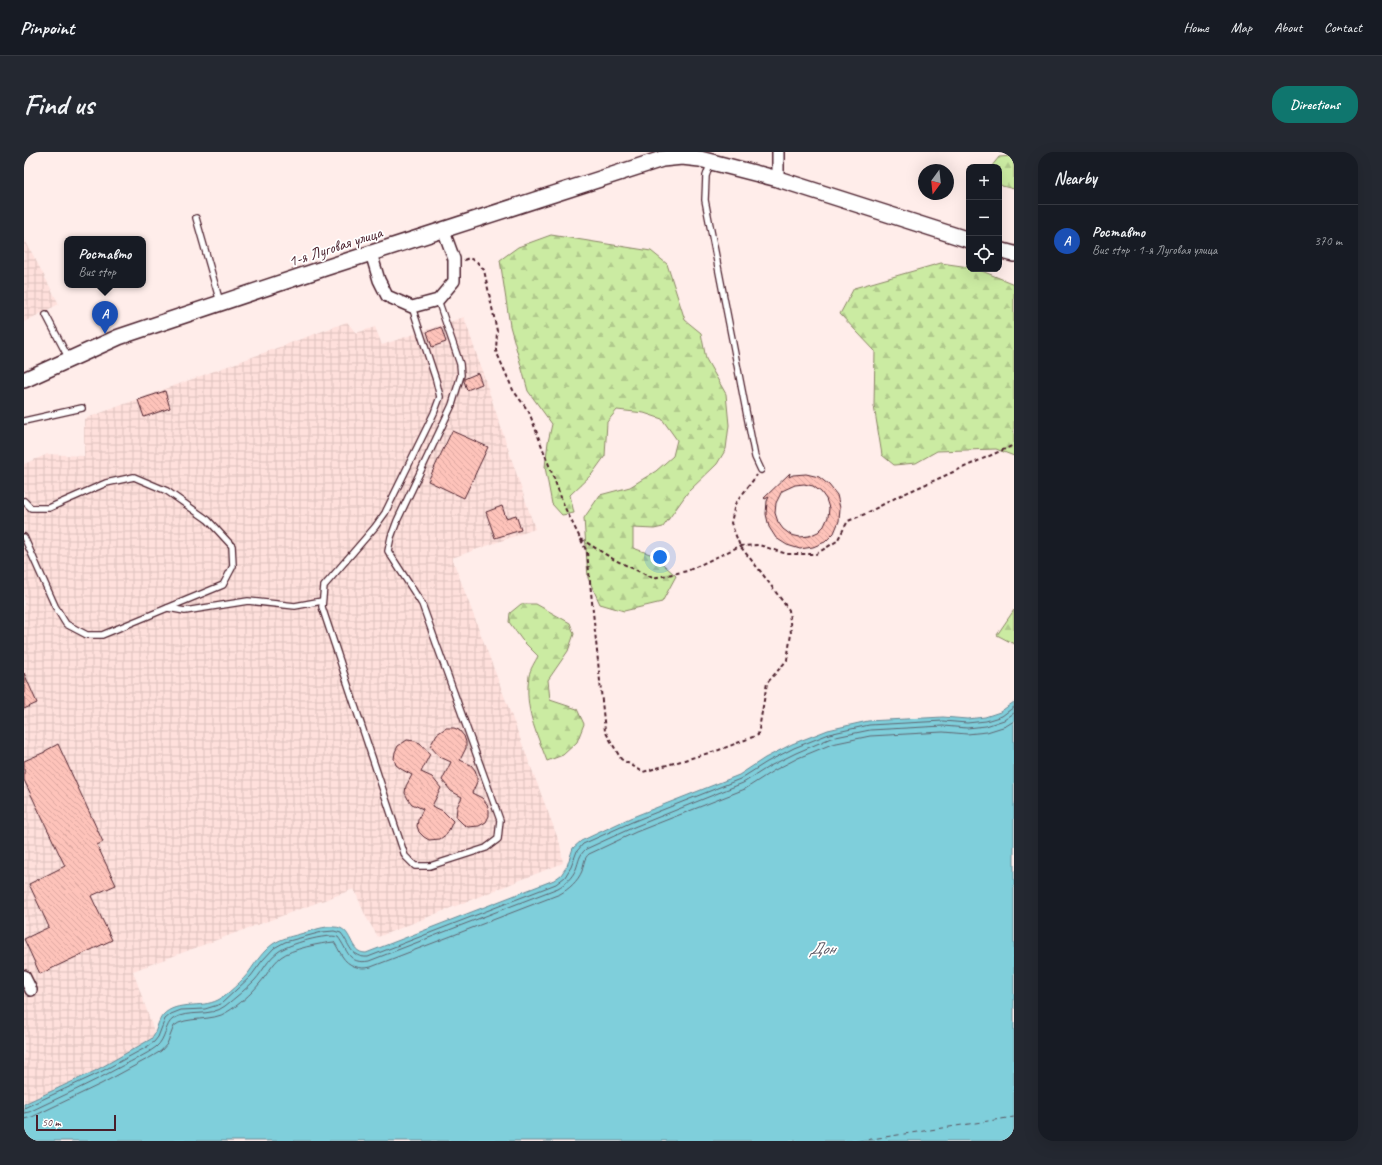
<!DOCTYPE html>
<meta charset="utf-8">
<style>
:root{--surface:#171b24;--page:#242831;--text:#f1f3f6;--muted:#9ea1a6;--line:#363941;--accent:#0f766e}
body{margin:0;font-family:Caveat,sans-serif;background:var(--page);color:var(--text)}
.controls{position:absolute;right:12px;top:12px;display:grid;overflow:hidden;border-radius:8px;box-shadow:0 4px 16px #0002}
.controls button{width:36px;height:36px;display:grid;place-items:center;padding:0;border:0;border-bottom:1px solid var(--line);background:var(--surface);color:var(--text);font:20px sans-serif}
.compass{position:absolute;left:894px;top:12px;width:36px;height:36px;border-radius:50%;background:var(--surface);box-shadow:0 4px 16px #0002;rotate:195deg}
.scale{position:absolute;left:12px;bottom:10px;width:80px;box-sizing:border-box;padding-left:4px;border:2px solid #4a1f2b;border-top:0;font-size:11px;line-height:14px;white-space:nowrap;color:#4a1f2b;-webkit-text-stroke:3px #fff;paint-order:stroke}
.you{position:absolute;left:636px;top:405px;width:14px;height:14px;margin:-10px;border:3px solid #fff;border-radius:50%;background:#1a73e8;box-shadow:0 0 0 6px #1a73e833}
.badge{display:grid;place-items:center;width:26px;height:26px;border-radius:50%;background:var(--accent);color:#fff;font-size:13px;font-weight:700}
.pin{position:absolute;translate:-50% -33px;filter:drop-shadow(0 1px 2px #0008)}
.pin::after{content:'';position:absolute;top:21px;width:14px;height:12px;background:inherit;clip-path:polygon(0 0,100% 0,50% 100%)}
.popup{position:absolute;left:40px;top:84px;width:82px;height:52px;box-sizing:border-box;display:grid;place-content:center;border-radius:8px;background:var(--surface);filter:drop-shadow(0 1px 3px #0005);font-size:13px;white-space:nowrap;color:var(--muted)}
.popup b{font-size:15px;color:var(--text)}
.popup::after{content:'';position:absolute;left:50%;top:100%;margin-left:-8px;border:8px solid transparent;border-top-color:var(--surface)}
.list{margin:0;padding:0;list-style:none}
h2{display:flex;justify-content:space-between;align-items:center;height:52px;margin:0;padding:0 16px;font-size:17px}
h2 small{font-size:13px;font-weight:400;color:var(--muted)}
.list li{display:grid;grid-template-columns:26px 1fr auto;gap:12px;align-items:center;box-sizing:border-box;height:72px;padding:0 16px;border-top:1px solid var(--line)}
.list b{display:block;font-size:15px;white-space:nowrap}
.list p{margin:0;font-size:13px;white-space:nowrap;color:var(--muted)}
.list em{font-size:13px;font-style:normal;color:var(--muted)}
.icon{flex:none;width:22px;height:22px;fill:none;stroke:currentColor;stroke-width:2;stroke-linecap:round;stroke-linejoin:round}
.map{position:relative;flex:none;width:990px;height:989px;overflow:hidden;border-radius:16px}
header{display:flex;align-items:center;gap:24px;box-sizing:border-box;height:56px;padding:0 20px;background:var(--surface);border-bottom:1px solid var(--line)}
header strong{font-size:19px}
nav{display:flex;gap:22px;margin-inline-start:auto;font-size:14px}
.intro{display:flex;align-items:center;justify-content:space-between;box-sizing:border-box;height:96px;padding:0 24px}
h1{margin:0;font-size:28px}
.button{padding:10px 18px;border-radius:16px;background:var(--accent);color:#fff;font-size:14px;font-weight:700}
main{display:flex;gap:24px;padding:0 24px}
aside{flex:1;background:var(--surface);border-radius:16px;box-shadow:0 4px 16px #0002}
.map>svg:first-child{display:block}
.industrial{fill:url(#industrial-grid)}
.forest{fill:url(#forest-firs);stroke:#8a8566}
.water{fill:#7fcfdb;stroke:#6a8995}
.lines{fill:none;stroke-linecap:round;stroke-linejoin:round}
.shore{stroke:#5f6571;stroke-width:1}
.ferry{stroke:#5a5460;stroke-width:1;stroke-dasharray:5 4;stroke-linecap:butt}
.building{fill:url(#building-back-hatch);stroke:#4a1f2b;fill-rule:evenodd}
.lane-casing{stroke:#4a1f2b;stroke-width:8}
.street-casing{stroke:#4a1f2b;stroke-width:14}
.secondary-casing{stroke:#4a1f2b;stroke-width:18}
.path{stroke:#4a1f2b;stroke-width:2;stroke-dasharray:4 3;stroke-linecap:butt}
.lane{stroke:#fff;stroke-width:5.5}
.street{stroke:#fff;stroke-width:11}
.secondary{stroke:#fff;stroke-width:15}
.labels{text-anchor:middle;stroke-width:3.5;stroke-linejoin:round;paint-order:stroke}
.street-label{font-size:16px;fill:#4a1f2b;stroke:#fff}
.water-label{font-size:17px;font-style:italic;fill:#5a5460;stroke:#fff}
</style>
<header>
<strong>Pinpoint</strong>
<nav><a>Home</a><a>Map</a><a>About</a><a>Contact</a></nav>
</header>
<div class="intro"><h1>Find us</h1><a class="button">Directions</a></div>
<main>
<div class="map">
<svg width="990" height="989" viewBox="0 0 990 989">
<defs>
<pattern id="industrial-grid" width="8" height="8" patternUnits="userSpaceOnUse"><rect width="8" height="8" fill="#ffe0dc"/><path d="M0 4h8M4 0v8" fill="none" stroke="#dcc0bd"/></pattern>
<pattern id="forest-firs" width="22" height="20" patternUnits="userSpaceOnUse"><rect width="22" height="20" fill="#cbeba2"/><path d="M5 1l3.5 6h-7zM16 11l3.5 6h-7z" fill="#b0c98c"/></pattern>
<pattern id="building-back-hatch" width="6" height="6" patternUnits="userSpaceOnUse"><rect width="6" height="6" fill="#fec3ba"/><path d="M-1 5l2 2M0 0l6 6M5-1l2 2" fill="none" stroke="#dba7a0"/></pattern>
</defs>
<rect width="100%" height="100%" fill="#ffedea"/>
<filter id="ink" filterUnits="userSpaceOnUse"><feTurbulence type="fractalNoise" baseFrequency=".025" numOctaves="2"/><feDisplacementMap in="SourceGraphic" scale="8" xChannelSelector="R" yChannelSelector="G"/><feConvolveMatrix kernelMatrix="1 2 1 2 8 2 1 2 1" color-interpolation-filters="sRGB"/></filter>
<g filter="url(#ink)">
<g class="industrial">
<polygon points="0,86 35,152 0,170"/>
<polygon points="440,165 511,377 428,406 536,692 539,711 354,785 342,765 330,737 109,819 131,882 127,887 119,893 71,919 0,952 0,312 24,302 60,304 60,267 323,170 332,181 351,175 358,193"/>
</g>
<g class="forest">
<polygon points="990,4 990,37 978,34 975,31 975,15 967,15 975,5"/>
<polygon points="527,83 627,99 643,112 661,168 677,181 682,207 702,242 705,273 702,297 693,312 664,340 639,375 630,377 609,376 609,396 629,403 652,424 638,450 600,459 576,452 564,426 560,366 576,343 606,335 632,319 649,304 653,288 638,267 620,261 593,258 583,270 581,304 568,322 546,343 550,361 538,363 528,352 521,315 524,290 528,272 504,239 486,174 476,108 494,95"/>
<polygon points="917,111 945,115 945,117 953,117 990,132 990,304 972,297 913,299 892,311 870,313 858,303 850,254 851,199 816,162 830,136"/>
<path d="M497,452H512L546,471L550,482L544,499L524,528L526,548L553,557L560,572L553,590L539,603L523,609C512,580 500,556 505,524C506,517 511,510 514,504L498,488L485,470L486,461Z"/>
<polygon points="990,458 990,492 973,483"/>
</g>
<path class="water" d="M990,550V989H0V952L71,919L127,887C133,880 133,870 139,863C153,848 177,857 194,848C201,845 221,826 225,820C232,810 239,799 249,792C258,786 269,784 280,781C290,778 300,774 310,775C330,775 324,801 342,801L530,728L537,723L543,714L549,696L557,689L606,666L715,623L741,606L768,592L804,578L844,569L919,565L943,567L961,565L976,560Z"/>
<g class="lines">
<g class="shore">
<path d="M0,956L73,922L121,896L130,890L134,885L141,867L147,862L157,858L181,857L197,852L227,824L238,809L250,796L261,790L298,780L310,779L317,781C326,792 326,806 344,805L532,732L541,725L547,715L553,699L559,692L608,670L716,627L743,610L770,596L805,582L845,573L919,569L943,571L962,569L978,564L990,555"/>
<path d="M0,961L5,960C36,945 68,931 98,914C109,908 122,903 132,895C142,887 141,872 149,867C164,857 186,866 201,854C211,846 222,837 231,828C239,819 244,807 254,800C264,792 303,781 314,785C324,798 324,813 345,809L534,736C541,732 548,726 552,717C555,709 555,703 562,697L610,675L719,631L746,614L772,601L807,586L846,578L919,574L943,576L962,574L980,568L990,561"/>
<path d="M0,967L8,965L77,932L127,905L137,899L143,892L150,874C161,864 189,870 203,860C215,853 227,842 236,831C243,823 248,812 257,805C267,797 297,791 310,790C313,794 315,799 318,804C324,814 336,818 347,815L536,742C545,737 554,729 558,719C560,712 560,706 565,702L612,680L721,637L749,619L774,606L808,592L846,584L919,580L943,582L963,580L982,574L990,569"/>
</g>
<polyline class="ferry" points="835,989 990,965"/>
</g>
<g class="building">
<polygon points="417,175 422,190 408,195 403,180"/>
<polygon points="454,221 458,232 443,238 440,229 440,227"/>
<polygon points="141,239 146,256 120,265 114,248"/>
<polygon points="428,279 464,295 440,346 404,329"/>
<path d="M766,321L765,325L769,323L782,322L795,325L805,333L813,343L816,356L815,369L810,381L801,390L789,395L776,397L763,393L752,386L745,375L742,362L743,349L745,345L741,347L740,346ZM780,332L789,334L797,340L802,347L805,356L804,365L800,374L794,380L785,384L776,385L767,383L759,377L754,370L751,361L752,351L758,339L771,333Z"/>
<polygon points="478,354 482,366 492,363 497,378 471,386 462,360"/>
<polygon points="0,521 13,551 0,557"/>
<polygon points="422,576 430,576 435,578 440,584 442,590 442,596 436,608 447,613 451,618 453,624 453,630 448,641 458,646 463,652 465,658 465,664 462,670 455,674 444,675 439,672 432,665 433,655 438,645 427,639 418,628 427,610 416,605 406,594 413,582"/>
<polygon points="383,588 391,589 396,591 406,602 397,620 408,625 417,636 408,654 419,659 429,669 423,682 416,687 405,688 400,685 395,680 393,674 394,668 399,657 388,652 384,647 381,641 382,634 388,623 377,617 372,613 370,607 371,600 374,594"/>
<polygon points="34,592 79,690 73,693 92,733 67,744 88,788 16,822 0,787 25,775 5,732 41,714 0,628 0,609 21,600 21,599"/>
</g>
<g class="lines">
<defs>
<g id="lane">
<polyline points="687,10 682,24 681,48 731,305 737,318"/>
<polyline points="172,66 196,150"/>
<polyline points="388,155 412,228 416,245 410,261 361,361 351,375 300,434 298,455 381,704 391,714 406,714 462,696 474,687 476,668 398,452 364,399 367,385 373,369 428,253 437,223 436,212 414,148"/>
<polyline points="22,163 45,207"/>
<polyline points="0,269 58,256"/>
<polyline points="0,349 7,356 25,356 82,331 110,325 143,339 184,368 208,394 209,414 199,433 78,483 63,483 42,472 31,454 0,385"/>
<polyline points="144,456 161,459 224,449 271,454 298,449"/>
</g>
<g id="street">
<polyline points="754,0 754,27"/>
<polyline points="347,101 355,128 363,144 388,155 414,148 430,129 430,107 419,77"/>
<polyline points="0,824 7,838"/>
</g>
<g id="secondary">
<polyline points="975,98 990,102"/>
<polyline points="0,228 95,185 301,116 638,7 658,5 676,7 754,27 945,88"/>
</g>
</defs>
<use href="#lane" class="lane-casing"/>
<use href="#street" class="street-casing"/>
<use href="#secondary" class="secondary-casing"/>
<g class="path">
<polyline points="440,108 445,106 453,110 460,118 473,179 472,199 489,238 505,260 541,356 563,400 581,579 597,607 619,620 695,598 734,583 743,531 763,508 767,482 765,458 737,420 716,394 707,371 711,352 733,323"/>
<polyline points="557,387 589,407 629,426 663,419 716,394 735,393 763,402 792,402 813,389 824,369 841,362 873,345 990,293"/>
</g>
<use href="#lane" class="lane"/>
<use href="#street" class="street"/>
<use href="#secondary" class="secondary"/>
</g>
</g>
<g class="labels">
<g class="street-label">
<text transform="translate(311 94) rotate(-18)" y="6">1-я Луговая улица</text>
</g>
<g class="water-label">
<text x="798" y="802">Дон</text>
</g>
</g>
</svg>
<div class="controls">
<button>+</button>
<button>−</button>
<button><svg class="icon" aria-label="locate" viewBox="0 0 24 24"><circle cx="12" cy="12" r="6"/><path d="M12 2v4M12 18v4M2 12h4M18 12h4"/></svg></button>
</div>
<svg class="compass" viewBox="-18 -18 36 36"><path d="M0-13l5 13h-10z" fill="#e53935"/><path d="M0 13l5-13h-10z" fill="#9ea1a6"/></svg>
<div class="scale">50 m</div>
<div class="you"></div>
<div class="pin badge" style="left:81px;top:182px;background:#1a4fb4">A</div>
<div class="popup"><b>Роставто</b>Bus stop</div>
</div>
<aside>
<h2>Nearby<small></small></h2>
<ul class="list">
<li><span class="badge" style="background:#1a4fb4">A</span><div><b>Роставто</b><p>Bus stop · 1-я Луговая улица</p></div><em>370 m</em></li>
</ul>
</aside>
</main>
